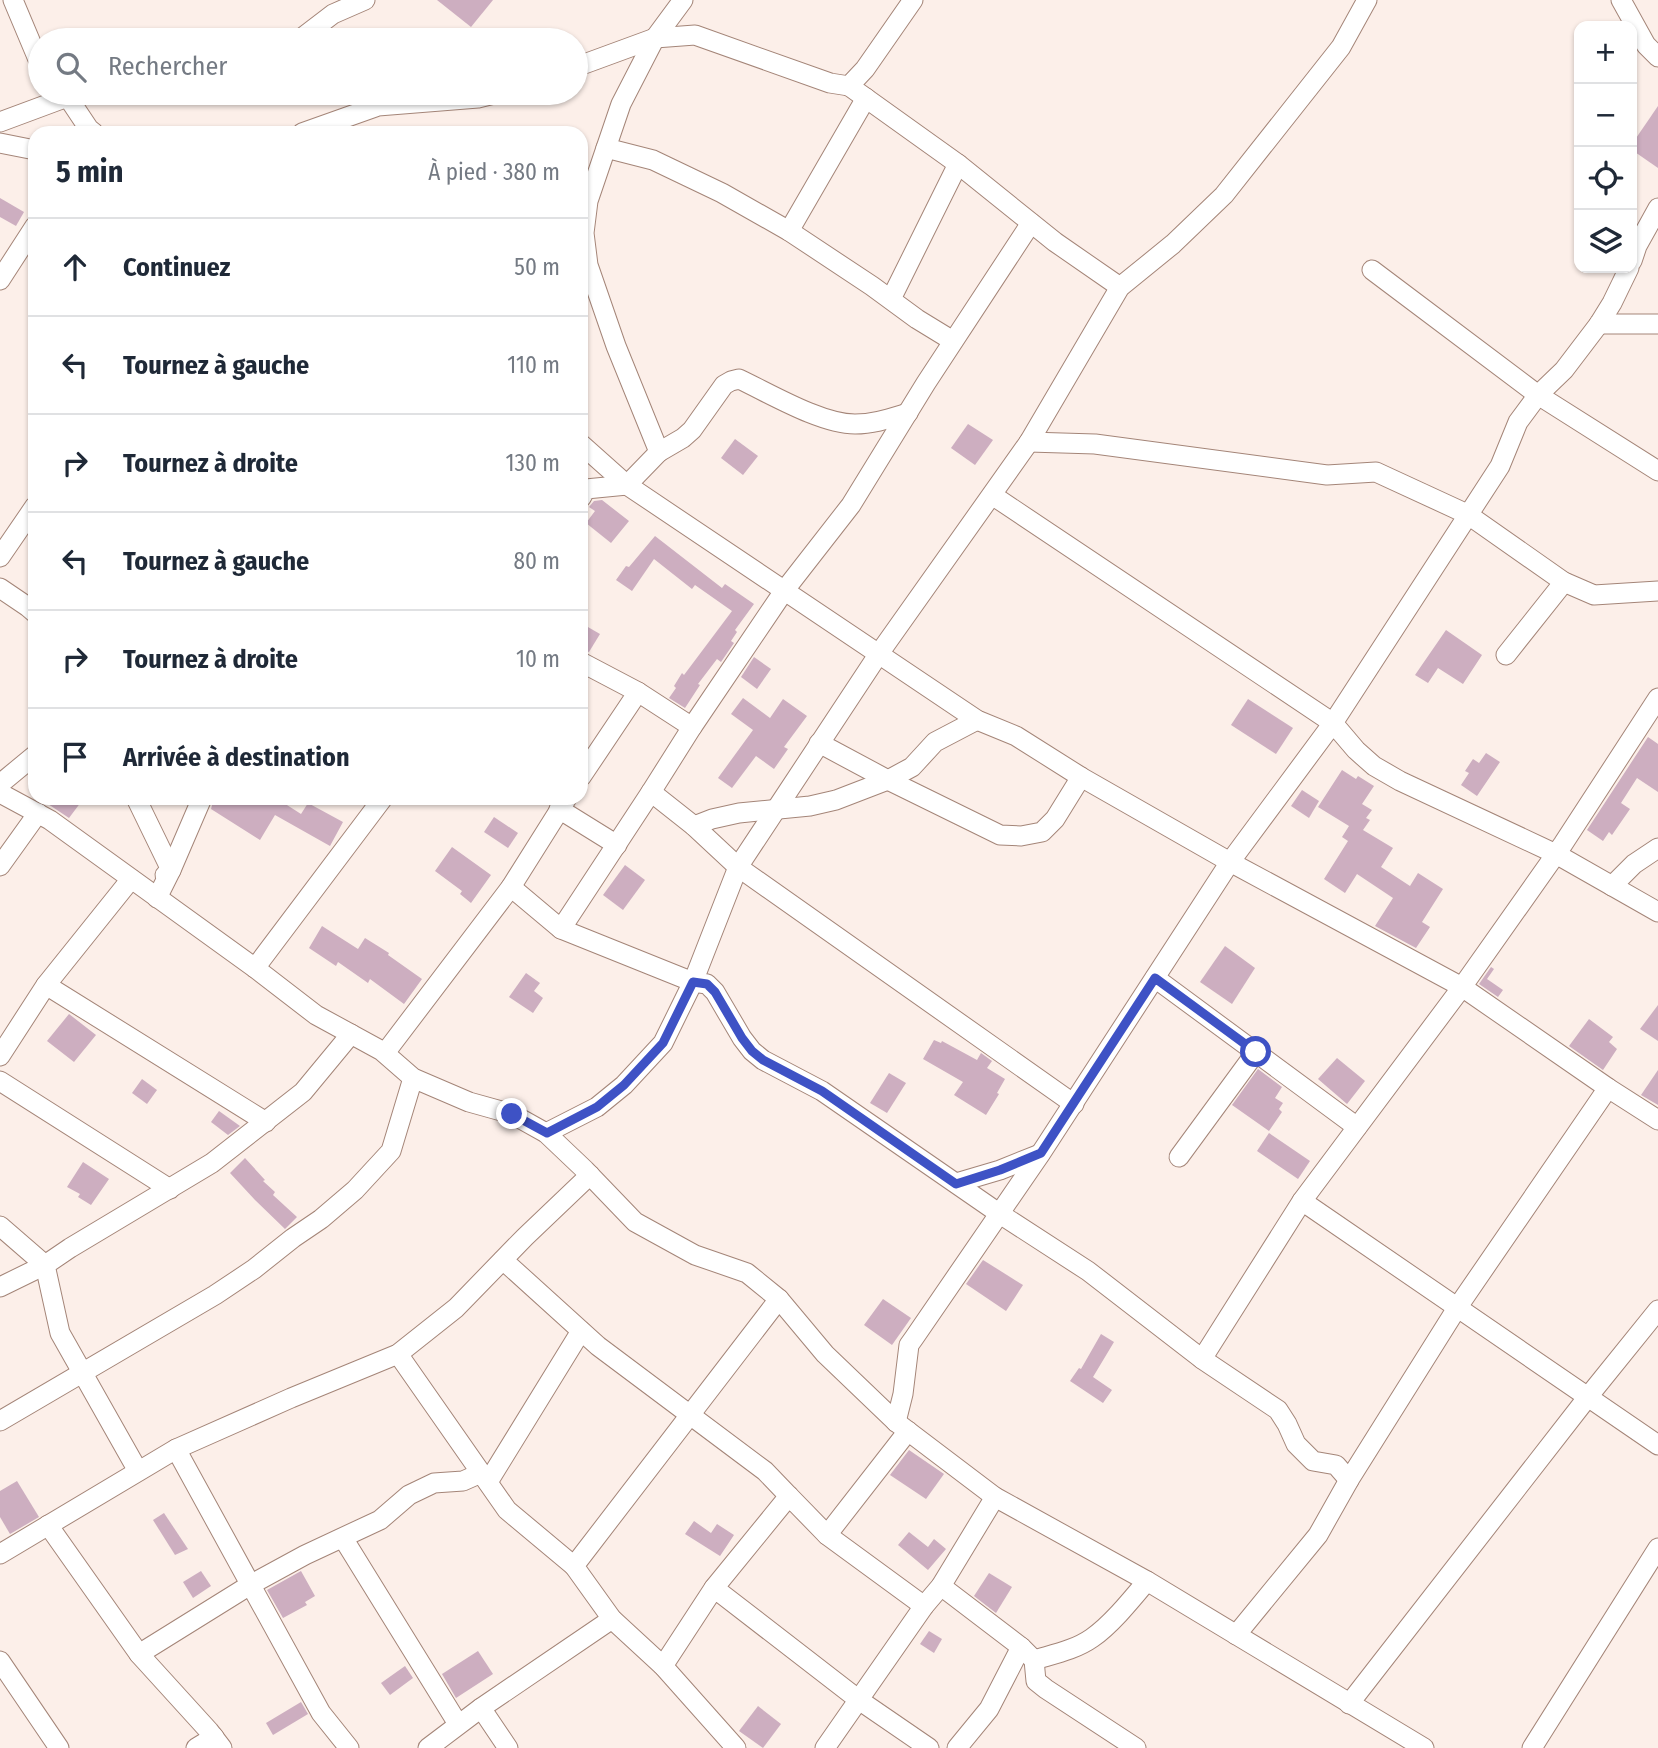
<!DOCTYPE html>
<html lang="fr">
<meta charset="utf-8">
<style>
:root{--surface:#fff;--page:#f6f6f7;--text:#1f2937;--muted:#747a83;--line:#e0e1e3}
body{margin:0;font-family:"Fira Sans Condensed",sans-serif;background:var(--page);color:var(--text)}
.controls{position:absolute;right:21px;top:21px;display:grid;overflow:hidden;border-radius:14px;box-shadow:0 2px 5px #0004}
.controls button{width:63px;height:63px;display:grid;place-items:center;padding:0;border:0;border-bottom:2px solid var(--line);background:var(--surface);color:var(--text);font:35px sans-serif}
.stop{position:absolute;width:21px;height:21px;margin:-16px;border:5px solid #3e52c5;border-radius:50%;background:#fff}
.stop.end{background:#3e52c5;border-color:#fff;box-shadow:0 2px 7px #0008}
.list{margin:0;padding:0;list-style:none}
h2{display:flex;justify-content:space-between;align-items:center;height:91px;margin:0;padding:0 28px;font-size:30px}
h2 small{font-size:23px;font-weight:400;color:var(--muted)}
.list li{display:grid;grid-template-columns:46px 1fr auto;gap:21px;align-items:center;box-sizing:border-box;height:98px;padding:0 28px;border-top:2px solid var(--line)}
.list b{display:block;font-size:26px;white-space:nowrap}
.list em{font-size:23px;font-style:normal;color:var(--muted)}
.icon{flex:none;width:38px;height:38px;fill:none;stroke:currentColor;stroke-width:2;stroke-linecap:round;stroke-linejoin:round}
.map{position:relative;flex:none;width:1658px;height:1748px;overflow:hidden}
.search{position:absolute;background:var(--surface);box-shadow:0 2px 5px #0004;left:28px;top:28px;width:560px;height:77px;display:flex;align-items:center;gap:18px;box-sizing:border-box;padding:0 24px;border-radius:38px;color:var(--muted);font-size:26px}
.panel{position:absolute;background:var(--surface);box-shadow:0 2px 5px #0004;left:28px;top:126px;width:560px;height:679px;border-radius:21px}
.map>svg:first-child{display:block}
.building{fill:#cdaec0}
.lines{fill:none;stroke-linecap:round;stroke-linejoin:round}
.street-casing{stroke:#a48578;stroke-width:21}
.street{stroke:#fff;stroke-width:19}
.route{stroke:#3e52c5;stroke-width:9}
</style>
<div class="map">
<svg width="1658" height="1748" viewBox="0 0 1658 1748">
<rect width="100%" height="100%" fill="#fcefe9"/>
<g class="building">
<polygon points="437,0 493,0 471,27"/>
<polygon points="1658,106 1658,168 1632,150 1632,144"/>
<polygon points="0,198 24,212 16,226 0,217"/>
<polygon points="968,424 993,440 975,465 951,448"/>
<polygon points="735,439 758,456 743,475 721,458"/>
<polygon points="602,500 629,521 611,543 586,523 595,511 589,507 594,501"/>
<polygon points="655,536 722,588 725,584 754,604 735,630 737,632 731,641 734,643 721,662 717,659 698,684 700,685 685,708 669,698 676,688 674,686 682,673 684,675 732,611 695,585 692,589 654,559 632,591 616,580 626,566 629,567"/>
<polygon points="581,623 600,634 589,652 581,650"/>
<polygon points="1446,630 1482,655 1463,684 1438,668 1428,683 1415,675"/>
<polygon points="754,657 771,669 757,689 741,677"/>
<polygon points="743,698 770,718 783,699 807,716 784,747 788,749 774,769 756,756 732,788 718,778 753,730 731,714"/>
<polygon points="1248,699 1293,728 1276,754 1231,725"/>
<polygon points="1648,737 1658,744 1658,792 1637,778 1621,803 1630,809 1612,835 1609,832 1603,841 1587,830"/>
<polygon points="1486,753 1500,762 1477,796 1461,785 1469,773 1465,771 1473,759 1479,763"/>
<polygon points="1342,770 1356,779 1358,776 1374,786 1362,804 1372,810 1366,818 1370,820 1363,830 1393,848 1381,867 1410,886 1418,873 1443,889 1422,922 1430,927 1416,948 1375,926 1393,898 1357,874 1345,893 1324,879 1348,841 1342,837 1349,826 1318,807"/>
<polygon points="1302,790 1319,801 1309,818 1291,806"/>
<polygon points="39,798 84,798 69,818"/>
<polygon points="214,798 276,798 301,814 308,803 343,822 330,846 275,815 260,840 211,809"/>
<polygon points="494,817 518,833 508,848 484,832"/>
<polygon points="452,847 491,875 471,903 460,894 462,891 435,871"/>
<polygon points="625,865 645,880 623,910 603,895"/>
<polygon points="322,926 358,949 365,938 389,953 388,955 422,979 404,1004 370,979 368,983 338,962 336,966 309,948"/>
<polygon points="1225,946 1255,968 1232,1004 1200,982"/>
<polygon points="1491,967 1494,969 1487,979 1503,990 1498,997 1479,984"/>
<polygon points="526,973 540,983 534,991 543,998 533,1013 509,997"/>
<polygon points="1658,1005 1658,1041 1640,1029"/>
<polygon points="69,1014 96,1035 74,1062 47,1041"/>
<polygon points="1589,1019 1613,1037 1609,1042 1617,1049 1603,1070 1569,1046"/>
<polygon points="934,1040 941,1043 942,1041 977,1060 981,1053 992,1061 987,1068 1005,1079 997,1093 999,1094 986,1115 954,1095 963,1082 923,1059"/>
<polygon points="1337,1058 1365,1081 1347,1104 1318,1079"/>
<polygon points="1258,1069 1282,1087 1275,1098 1283,1103 1279,1109 1282,1112 1269,1131 1232,1105"/>
<polygon points="1658,1070 1658,1105 1641,1095"/>
<polygon points="889,1073 906,1083 887,1113 870,1103"/>
<polygon points="142,1079 157,1090 147,1104 132,1093"/>
<polygon points="219,1111 240,1126 228,1135 211,1122"/>
<polygon points="1269,1133 1310,1161 1298,1179 1257,1151"/>
<polygon points="245,1158 265,1180 263,1181 275,1192 273,1195 297,1217 285,1229 255,1200 230,1173"/>
<polygon points="83,1162 109,1179 91,1205 78,1197 80,1194 67,1187"/>
<polygon points="983,1260 1023,1285 1006,1311 966,1284"/>
<polygon points="883,1299 911,1318 892,1345 864,1325"/>
<polygon points="1101,1334 1114,1342 1093,1377 1112,1390 1103,1403 1070,1381 1079,1368 1081,1369"/>
<polygon points="909,1450 944,1474 926,1499 890,1475"/>
<polygon points="17,1481 39,1517 10,1534 0,1517 0,1491"/>
<polygon points="164,1513 188,1549 175,1555 153,1520"/>
<polygon points="694,1521 711,1533 717,1524 734,1535 720,1556 685,1534"/>
<polygon points="909,1532 928,1547 934,1539 946,1549 928,1570 898,1545"/>
<polygon points="201,1571 211,1586 193,1598 183,1582"/>
<polygon points="301,1571 315,1596 305,1602 307,1605 283,1618 267,1590"/>
<polygon points="989,1573 1012,1587 996,1613 974,1596"/>
<polygon points="929,1631 942,1639 934,1653 920,1644"/>
<polygon points="478,1651 493,1674 456,1698 442,1674"/>
<polygon points="405,1666 413,1678 390,1695 381,1683"/>
<polygon points="301,1702 308,1714 273,1735 266,1723"/>
<polygon points="758,1706 781,1724 763,1748 739,1731"/>
</g>
<g class="lines">
<defs>
<g id="street">
<polyline points="13,0 37,57 40,62"/>
<polyline points="1621,0 1646,45 1658,57"/>
<polyline points="299,40 333,14 365,0"/>
<polyline points="576,67 655,38 695,35 830,83 849,86 865,69 913,0"/>
<polyline points="849,86 958,164 1055,242 1120,287"/>
<polyline points="65,93 89,129 94,133"/>
<polyline points="0,122 78,93"/>
<polyline points="302,133 378,106 478,98 498,93"/>
<polyline points="0,143 35,150"/>
<polyline points="606,148 653,160 722,193 789,231 872,286 917,319 953,341"/>
<polyline points="789,231 866,98"/>
<polyline points="1632,261 1637,246 1658,208"/>
<polyline points="1372,270 1538,395 1658,471"/>
<polyline points="0,280 35,226"/>
<polyline points="891,299 958,164"/>
<polyline points="1599,324 1658,324"/>
<polyline points="1029,442 1095,444 1327,475 1376,472 1467,514 1564,582 1594,595 1658,591"/>
<polyline points="581,444 627,485 977,720 1016,736 1081,777 1230,862 1462,987 1608,1088 1658,1120"/>
<path d="M659,452L683,438L692,430L724,385L731,381L739,379C771,394 821,424 855,424C874,424 891,418 908,413"/>
<polyline points="992,495 1333,723 1500,466 1518,422 1538,395 1564,370 1599,324 1612,303 1629,268"/>
<polyline points="581,498 586,489 627,485 659,452 616,346 588,265 584,233 588,201 621,104 655,38 683,0"/>
<polyline points="0,557 35,506"/>
<polyline points="0,588 28,607 35,613"/>
<polyline points="1506,655 1564,582"/>
<polyline points="581,662 638,692 692,727"/>
<polyline points="819,743 888,780 1000,835 1021,836 1042,832 1055,819 1081,777"/>
<polyline points="581,777 638,692"/>
<polyline points="0,784 35,755"/>
<polyline points="651,792 694,826 738,867 1074,1104"/>
<polyline points="0,793 50,820 255,968 316,1015 382,1051 413,1078 469,1102 512,1114 546,1133 585,1170 635,1222 695,1255 747,1273 779,1299 825,1354 896,1422 995,1497 1147,1581 1424,1748"/>
<polyline points="136,798 171,870 157,898"/>
<polyline points="559,809 617,845"/>
<polyline points="694,826 712,819 739,813 810,806 836,800 888,780 912,767 935,742 977,720"/>
<polyline points="0,866 38,813"/>
<polyline points="165,875 171,870 202,798"/>
<polyline points="1612,886 1634,864 1658,848"/>
<polyline points="511,887 561,929 693,982 707,984 715,992 742,1038 752,1051 763,1060 822,1091 1000,1214 1088,1271 1202,1359 1278,1410 1287,1424 1296,1444 1313,1461 1336,1465 1349,1480"/>
<polyline points="561,929 651,792 692,727 784,591 851,505 926,383 1031,223"/>
<polyline points="255,968 383,798"/>
<polyline points="1155,978 1357,1127"/>
<polyline points="46,985 266,1122"/>
<polyline points="385,1053 511,887 567,798"/>
<polyline points="0,1056 46,985 131,879"/>
<polyline points="0,1081 170,1189"/>
<polyline points="546,1133 597,1107 624,1085 663,1043 693,982 738,867 878,655 1029,442 1120,287 1173,244 1224,195 1341,47 1367,0"/>
<polyline points="1179,1157 1256,1052"/>
<polyline points="956,1183 1000,1170 1040,1154"/>
<polyline points="1302,1201 1658,1445"/>
<polyline points="0,1226 45,1265 0,1287"/>
<polyline points="503,1260 598,1346 765,1471 789,1496"/>
<polyline points="398,1354 507,1510 574,1566"/>
<polyline points="1202,1359 1302,1201 1462,987 1563,844 1658,698"/>
<polyline points="0,1421 215,1295 254,1269 293,1238 321,1219 355,1190 391,1151 413,1078"/>
<polyline points="896,1422 903,1394 909,1345 914,1338 1041,1153 1230,862 1333,723 1356,750 1374,766 1400,781 1556,854 1658,912"/>
<polyline points="176,1449 321,1713 349,1748"/>
<polyline points="138,1471 60,1333 45,1265 70,1248 212,1163 303,1092 351,1034"/>
<polyline points="488,1482 581,1331"/>
<polyline points="48,1525 139,1654 250,1585 305,1555 380,1520 409,1495 434,1483 463,1481 481,1473"/>
<polyline points="827,1535 908,1431"/>
<polyline points="343,1538 458,1724"/>
<polyline points="0,1554 176,1449 291,1398 398,1354 456,1308 525,1237 590,1175"/>
<polyline points="941,1586 1021,1647 1034,1660 1036,1681 1046,1689 1136,1748"/>
<polyline points="714,1588 789,1496 827,1535 924,1606"/>
<polyline points="1236,1635 1318,1535 1349,1480 1457,1308 1608,1088"/>
<polyline points="139,1654 209,1731 222,1748"/>
<path d="M1034,1660C1054,1654 1075,1650 1092,1638C1111,1625 1132,1599 1147,1581"/>
<polyline points="0,1661 59,1748"/>
<polyline points="663,1666 714,1588 859,1700 929,1748"/>
<polyline points="1349,1704 1587,1398 1658,1310"/>
<polyline points="481,1708 508,1748"/>
<polyline points="196,1748 214,1737"/>
<polyline points="428,1748 481,1708 612,1619"/>
<polyline points="736,1748 663,1666 612,1619 574,1566 779,1299"/>
<polyline points="825,1748 924,1606 941,1586 995,1497"/>
<polyline points="957,1748 989,1709 1021,1647"/>
<polyline points="1532,1748 1658,1548"/>
</g>
</defs>
<use href="#street" class="street-casing"/>
<use href="#street" class="street"/>
</g>
<g class="lines">
<polyline class="route" points="512,1114 547,1133 597,1107 624,1085 663,1043 693,982 707,984 715,992 742,1038 752,1051 763,1060 822,1091 956,1184 1000,1170 1041,1153 1155,978 1256,1052"/>
</g>
</svg>
<div class="controls">
<button>+</button>
<button>−</button>
<button><svg class="icon" aria-label="locate" viewBox="0 0 24 24"><circle cx="12" cy="12" r="6"/><path d="M12 2v4M12 18v4M2 12h4M18 12h4"/></svg></button>
<button><svg class="icon" aria-label="layers" viewBox="0 0 24 24"><path d="M12 4l9 5-9 5-9-5zM3 14l9 5 9-5"/></svg></button>
</div>
<div class="stop" style="left:1256px;top:1052px"></div>
<div class="stop end" style="left:512px;top:1114px"></div>
<div class="search"><svg class="icon" aria-label="search" viewBox="0 0 24 24"><circle cx="10" cy="10" r="6"/><path d="M15 15l6 6"/></svg>Rechercher</div>
<section class="panel">
<h2>5 min<small>À pied · 380 m</small></h2>
<ul class="list">
<li><svg class="icon" aria-label="ahead" viewBox="0 0 24 24"><path d="M12 20V5M6 11l6-6 6 6"/></svg><div><b>Continuez</b></div><em>50 m</em></li>
<li><svg class="icon" aria-label="left" viewBox="0 0 24 24"><path d="M17 20v-9H6M10 6l-5 5 5 5"/></svg><div><b>Tournez à gauche</b></div><em>110 m</em></li>
<li><svg class="icon" aria-label="right" viewBox="0 0 24 24"><path d="M7 20v-9h11M14 6l5 5-5 5"/></svg><div><b>Tournez à droite</b></div><em>130 m</em></li>
<li><svg class="icon" aria-label="left" viewBox="0 0 24 24"><path d="M17 20v-9H6M10 6l-5 5 5 5"/></svg><div><b>Tournez à gauche</b></div><em>80 m</em></li>
<li><svg class="icon" aria-label="right" viewBox="0 0 24 24"><path d="M7 20v-9h11M14 6l5 5-5 5"/></svg><div><b>Tournez à droite</b></div><em>10 m</em></li>
<li><svg class="icon" aria-label="arrive" viewBox="0 0 24 24"><path d="M6 21V4h12l-3 4 3 4H6"/></svg><div><b>Arrivée à destination</b></div></li>
</ul>
</section>
</div>
